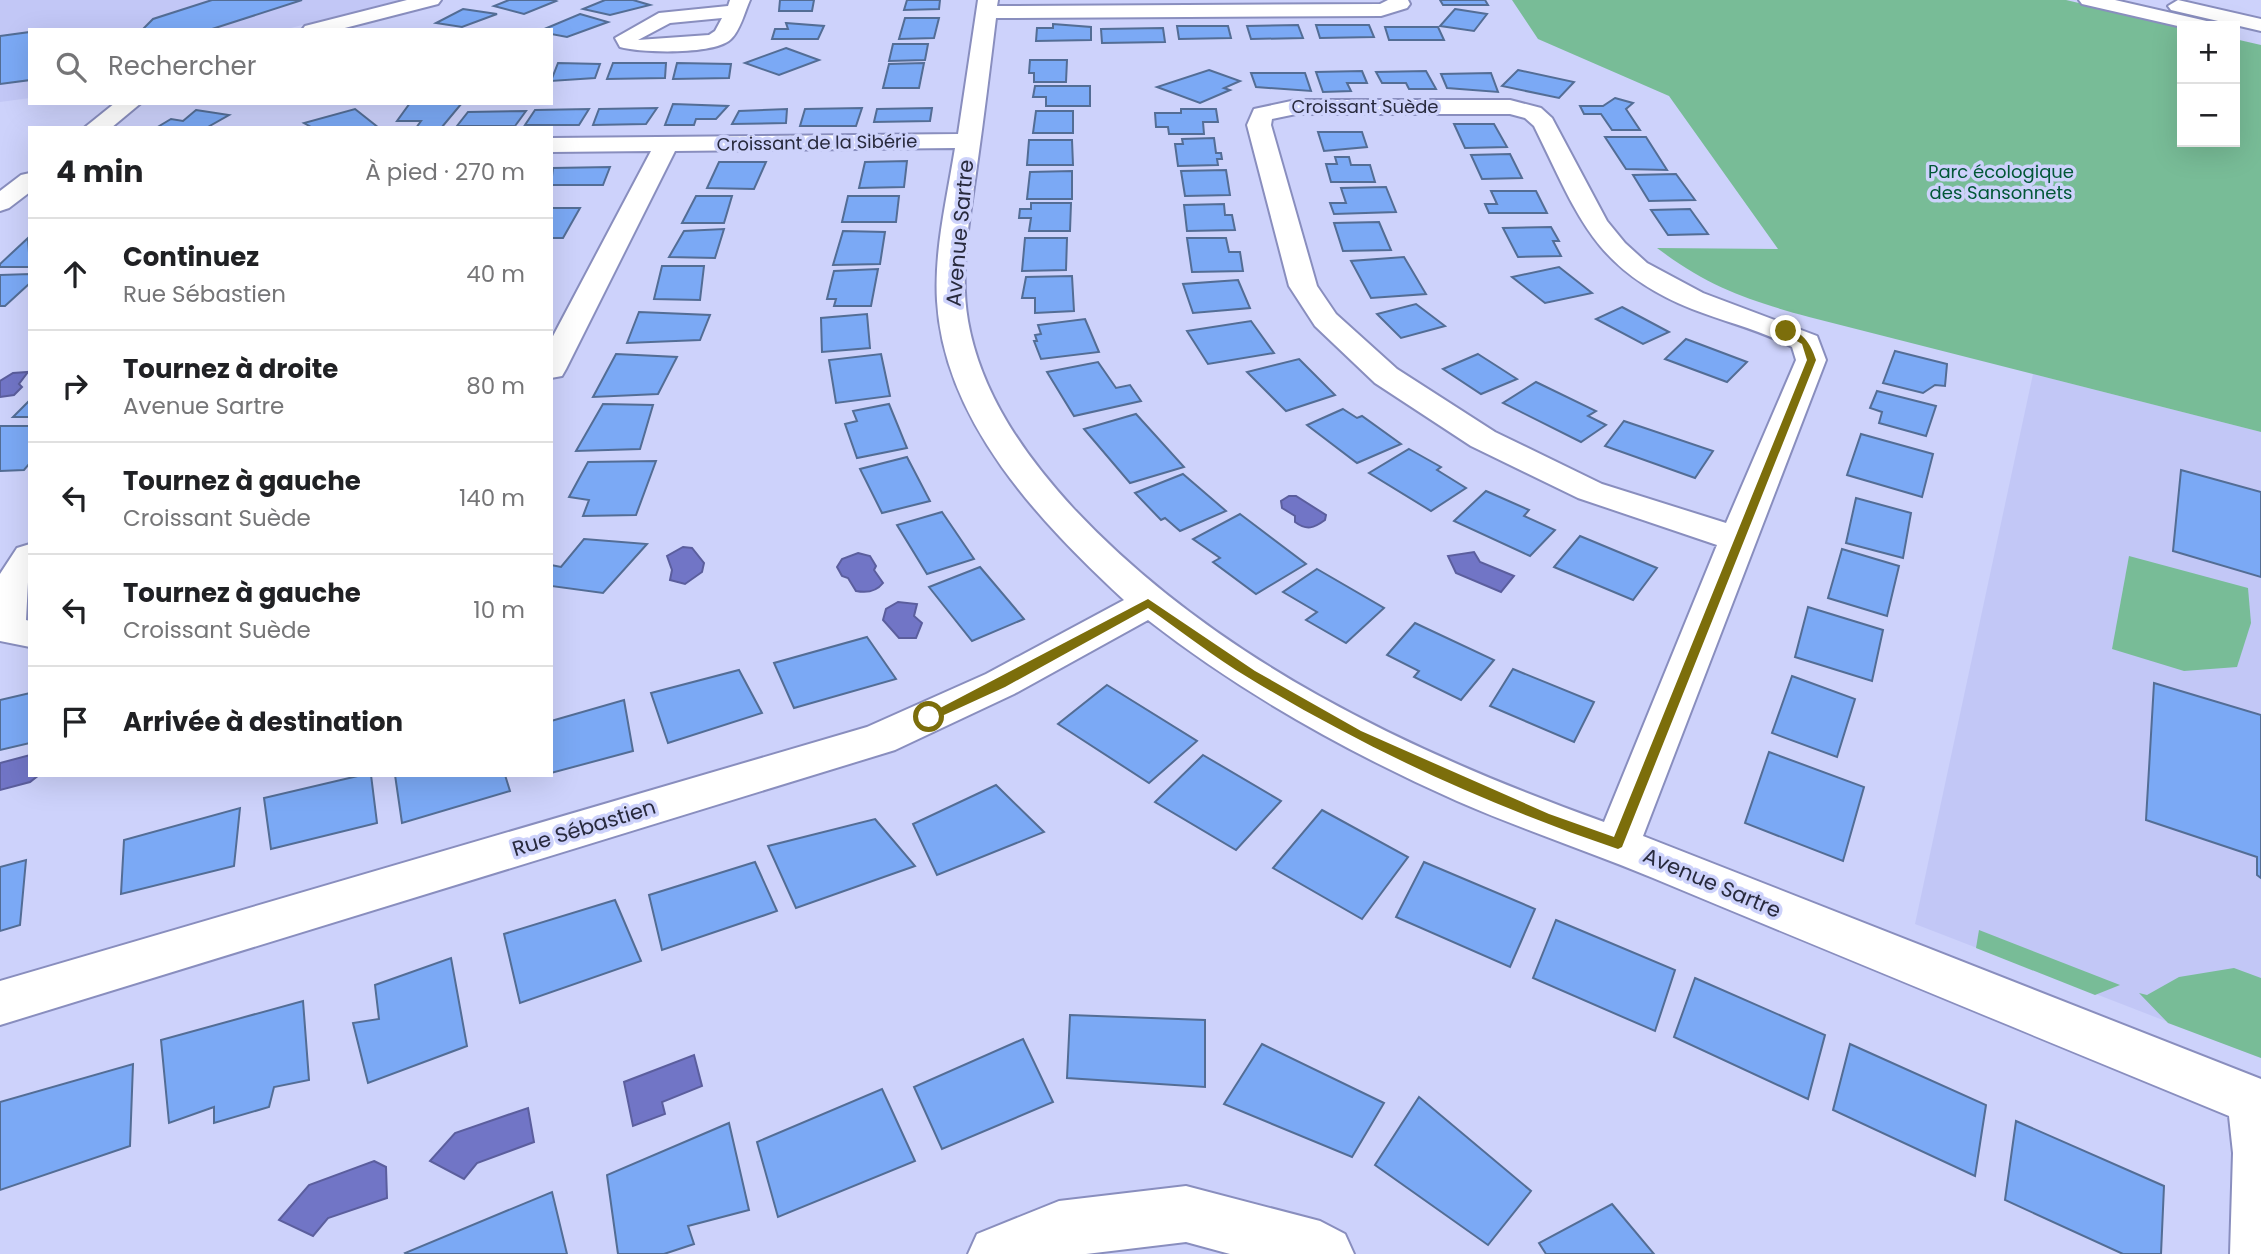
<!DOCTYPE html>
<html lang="fr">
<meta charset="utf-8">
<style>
:root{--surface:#fff;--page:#f6f6f6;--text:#202124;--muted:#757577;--line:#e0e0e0}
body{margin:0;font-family:Poppins,sans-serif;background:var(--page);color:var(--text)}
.controls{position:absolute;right:21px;top:21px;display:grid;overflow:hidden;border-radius:0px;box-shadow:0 7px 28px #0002}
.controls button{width:63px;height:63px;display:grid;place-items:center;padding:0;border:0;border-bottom:2px solid var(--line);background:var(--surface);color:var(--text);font:35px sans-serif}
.stop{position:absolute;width:21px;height:21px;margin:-16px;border:5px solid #7c6e0b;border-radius:50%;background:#fff}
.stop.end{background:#7c6e0b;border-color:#fff;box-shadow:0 2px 7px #0008}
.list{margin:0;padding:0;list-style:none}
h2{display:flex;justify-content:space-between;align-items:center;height:91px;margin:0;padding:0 28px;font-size:30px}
h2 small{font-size:23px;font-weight:400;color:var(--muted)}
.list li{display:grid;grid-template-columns:46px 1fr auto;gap:21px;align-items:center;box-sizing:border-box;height:112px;padding:0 28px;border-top:2px solid var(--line)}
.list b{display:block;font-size:26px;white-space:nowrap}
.list p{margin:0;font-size:23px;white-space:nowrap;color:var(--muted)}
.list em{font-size:23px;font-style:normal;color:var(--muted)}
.icon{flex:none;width:38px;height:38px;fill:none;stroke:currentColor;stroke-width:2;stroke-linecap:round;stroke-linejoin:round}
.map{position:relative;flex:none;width:2261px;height:1254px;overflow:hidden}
.search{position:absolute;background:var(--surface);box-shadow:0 7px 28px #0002;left:28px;top:28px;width:525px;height:77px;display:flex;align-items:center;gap:18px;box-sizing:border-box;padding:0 24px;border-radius:0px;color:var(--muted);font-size:26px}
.panel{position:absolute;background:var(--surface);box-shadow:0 7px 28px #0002;left:28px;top:126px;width:525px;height:651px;border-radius:0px}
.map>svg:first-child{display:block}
.built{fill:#c2c7f6}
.green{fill:#78bc97}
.water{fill:#7175c6;stroke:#5b5e9d;stroke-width:2}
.building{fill:#7ba9f5;stroke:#536d95;stroke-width:2}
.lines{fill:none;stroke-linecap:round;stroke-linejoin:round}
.minor-casing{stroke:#898ebe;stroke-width:4}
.minor{fill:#fff;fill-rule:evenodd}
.route{fill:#7c6e0b}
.labels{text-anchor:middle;stroke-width:7;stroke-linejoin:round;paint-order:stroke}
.far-street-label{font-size:18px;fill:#282a3d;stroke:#cdd2fb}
.far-park-label{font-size:18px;fill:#025737;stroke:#cdd2fb}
.street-label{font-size:21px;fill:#282a3d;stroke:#cdd2fb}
</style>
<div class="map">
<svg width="2261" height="1254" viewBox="0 0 2261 1254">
<rect width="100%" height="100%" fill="#cdd2fb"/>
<g class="built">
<polygon points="0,0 400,0 283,30 30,30 30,98 0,102"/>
<polygon points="2033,374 2261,432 2261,1058 1915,924"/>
</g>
<g class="green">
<path d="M1512,0H2066L2182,27V142H2235V39L2261,45V432L1809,317C1747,300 1709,287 1657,248L1778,249L1669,96L1538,39Z"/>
<polygon points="2129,556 2248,588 2251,623 2237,667 2184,671 2112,649"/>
<polygon points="1979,930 2120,985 2095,995 1976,948"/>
<polygon points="2234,968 2261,978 2261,1058 2168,1023 2139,993 2147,995 2179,977"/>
</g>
<g class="water">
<polygon points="28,372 19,384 22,387 14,395 0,397 0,381 13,373"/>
<path d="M1289,496H1296L1326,515L1325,520C1314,528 1307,531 1295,522V516L1282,508L1281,501Z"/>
<polygon points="683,547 692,548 704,563 702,572 685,584 670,580 672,570 667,556"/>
<polygon points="1474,552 1480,562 1514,576 1501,592 1456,573 1448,556"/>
<path d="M858,553L870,556L876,566L874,570L883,583C876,592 866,593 856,591L848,578L842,576L837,567L842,559Z"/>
<polygon points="898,602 917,604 914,616 922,623 916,638 899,638 883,620 886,609"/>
<polygon points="30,755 30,775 39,775 30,782 0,790 0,763"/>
<polygon points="694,1055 702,1086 662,1102 665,1114 633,1126 624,1082"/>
<polygon points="528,1108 534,1142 477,1163 464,1179 430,1161 455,1133"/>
<polygon points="374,1161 386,1167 387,1198 328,1218 313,1236 279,1220 309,1185"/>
</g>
<g class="building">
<polygon points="212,0 302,0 209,30 143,29 153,19"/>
<polygon points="509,0 553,0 556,1 524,14 494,6"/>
<polygon points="605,0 633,0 650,5 610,15 583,9"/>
<polygon points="780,0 814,0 812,11 779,11"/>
<polygon points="907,0 940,0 939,9 904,10"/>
<polygon points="1440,0 1485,0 1488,5 1443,5"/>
<polygon points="463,9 497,14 462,27 436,23"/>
<polygon points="1455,9 1487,14 1474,31 1440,26"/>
<polygon points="580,14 608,22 567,37 551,34 551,30 542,30"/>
<polygon points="905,18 939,18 934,38 899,39"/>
<polygon points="786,23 824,26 818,39 772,39 775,29 788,29"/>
<polygon points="1053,24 1091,27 1091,40 1036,41 1037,28 1053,28"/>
<polygon points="1298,25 1303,38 1251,39 1247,26"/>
<polygon points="1316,25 1369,25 1374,37 1320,38"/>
<polygon points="1177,26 1228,26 1231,38 1179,39"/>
<polygon points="1385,27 1438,27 1444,40 1389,40"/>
<polygon points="1163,28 1165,42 1102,43 1101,29"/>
<polygon points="30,32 30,80 0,84 0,36"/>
<polygon points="893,44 928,44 925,60 889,61"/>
<polygon points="786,48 819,60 779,75 745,63"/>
<polygon points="1030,60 1067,60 1066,82 1034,82 1034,73 1029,73"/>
<polygon points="558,63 600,64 595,78 551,81"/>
<polygon points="613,63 666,63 665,78 607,79"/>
<polygon points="677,63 731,64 729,78 673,79"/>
<polygon points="924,63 919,88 883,88 889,64"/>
<polygon points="1209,70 1240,81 1224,88 1230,90 1200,103 1157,87"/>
<polygon points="1518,70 1574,82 1559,98 1502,86"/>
<polygon points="1362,71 1367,83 1347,83 1351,91 1323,92 1316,72"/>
<polygon points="1426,71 1436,89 1409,89 1406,83 1382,83 1376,72"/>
<polygon points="1251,73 1305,73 1311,91 1256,87"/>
<polygon points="1491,73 1498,92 1447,88 1441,74"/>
<polygon points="1035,86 1090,86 1090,106 1046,106 1046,97 1033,97"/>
<polygon points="1615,98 1633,103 1626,109 1640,130 1612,130 1601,114 1584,114 1580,106 1603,106"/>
<polygon points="410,103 462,103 442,127 426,128 416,128 421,121 397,121"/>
<polygon points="673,104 728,106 716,119 696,119 694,125 665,125"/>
<polygon points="657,108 646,124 593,125 599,109"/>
<polygon points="862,108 856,126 800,126 805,109"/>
<polygon points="932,108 930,121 874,122 877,109"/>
<polygon points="355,109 379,128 313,128 304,123"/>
<polygon points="589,109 579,125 525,125 535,110"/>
<polygon points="787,109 786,123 732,124 739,111"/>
<polygon points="1181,109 1216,109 1218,122 1203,122 1204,134 1169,134 1168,127 1156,127 1155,113 1181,113"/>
<polygon points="196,110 229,115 206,128 156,128 171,119 183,121"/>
<polygon points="526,111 515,126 457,126 468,112"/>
<polygon points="1036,111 1073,111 1073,133 1033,133"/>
<polygon points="1454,124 1494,124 1507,147 1465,148"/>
<polygon points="1318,132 1362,132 1367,147 1324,151"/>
<polygon points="1605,137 1646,137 1667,170 1626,169"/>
<polygon points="1214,138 1216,153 1221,153 1222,159 1217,159 1218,165 1178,166 1175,144 1183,144 1182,139"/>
<polygon points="1029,140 1072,140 1073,165 1027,165"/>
<polygon points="1510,154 1522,178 1482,179 1471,155"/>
<polygon points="1335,157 1349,157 1351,165 1370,165 1375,182 1331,182 1326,164 1337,164"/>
<polygon points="907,161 904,187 859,188 865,162"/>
<polygon points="719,162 766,162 754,189 707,188"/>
<polygon points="610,167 603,185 551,185 553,168"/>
<polygon points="1226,170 1230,195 1185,196 1181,171"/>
<polygon points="1072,171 1072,199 1027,199 1030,172"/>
<polygon points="1676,174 1695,200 1649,201 1633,175"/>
<polygon points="1386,187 1396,212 1334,214 1330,203 1346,203 1341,188"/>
<polygon points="1491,191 1536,191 1547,213 1489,213 1485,204 1497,204"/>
<polygon points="696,196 732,196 724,223 682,223"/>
<polygon points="848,196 899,196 896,222 842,222"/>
<polygon points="1031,203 1071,203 1070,231 1029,231 1031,218 1019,218 1020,209 1031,209"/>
<polygon points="1224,204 1225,215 1232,215 1235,230 1187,231 1184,205"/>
<polygon points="551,208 580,208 563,238 551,238"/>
<polygon points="1690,209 1708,234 1668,235 1651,210"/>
<polygon points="1379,222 1391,250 1343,251 1334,223"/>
<polygon points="1551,227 1559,241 1553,241 1561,256 1518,257 1503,228"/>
<polygon points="724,229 715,258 669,257 684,231"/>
<polygon points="843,231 885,232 880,264 833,265"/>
<polygon points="28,238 30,267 0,267 0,264"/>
<polygon points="1025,238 1067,238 1066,270 1022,271"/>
<polygon points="1187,238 1226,238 1229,252 1240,252 1243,271 1192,272"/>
<polygon points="1404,257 1426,294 1371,298 1351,261"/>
<polygon points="662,266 704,266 700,300 654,299"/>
<polygon points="1559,267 1592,293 1545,303 1512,277"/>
<polygon points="878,269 871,306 834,306 836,299 827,299 834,271"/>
<polygon points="30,274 30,283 5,306 0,306 0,275"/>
<polygon points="1072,276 1074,311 1035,313 1035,298 1022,298 1026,277"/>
<polygon points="1238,280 1250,308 1193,313 1183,284"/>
<polygon points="1416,304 1445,326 1401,338 1377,314"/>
<polygon points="1622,307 1669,332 1643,344 1596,319"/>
<polygon points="639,312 710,315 700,340 627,343"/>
<polygon points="867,314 870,348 822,352 821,318"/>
<polygon points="1085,319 1099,352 1041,359 1034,341 1037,341 1035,335 1041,334 1038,325"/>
<polygon points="1251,321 1274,353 1208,364 1187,331"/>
<polygon points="1686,339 1747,362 1727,382 1665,359"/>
<polygon points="1895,351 1947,364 1945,386 1935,385 1923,393 1883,383"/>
<polygon points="616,354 677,357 658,394 593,397"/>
<polygon points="881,354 890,396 836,403 829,360"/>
<polygon points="1478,354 1517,379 1481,394 1443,369"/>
<polygon points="1299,359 1335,395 1286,411 1247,372"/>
<polygon points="1098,362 1116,388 1130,385 1141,401 1074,416 1047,372"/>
<polygon points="1536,382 1596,411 1588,416 1606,425 1581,442 1503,403"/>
<polygon points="1877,391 1936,406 1926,436 1879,423 1882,412 1870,408"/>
<polygon points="30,400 30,417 13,417"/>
<polygon points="603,404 653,405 640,449 576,451"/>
<polygon points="889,404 907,448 857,458 845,424 857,421 853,411"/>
<polygon points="1343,409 1357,418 1362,416 1401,444 1357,463 1307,425"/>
<polygon points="1136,414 1184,467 1130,483 1084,429"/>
<polygon points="1624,421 1713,451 1695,478 1605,446"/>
<polygon points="0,426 30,426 30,463 24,470 0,471"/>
<polygon points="1861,434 1933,454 1922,497 1847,475"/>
<polygon points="1409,449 1441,467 1437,470 1466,488 1431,511 1369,473"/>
<polygon points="907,457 930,501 882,513 860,469"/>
<polygon points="656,461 636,515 583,516 589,500 569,497 588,462"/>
<polygon points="2181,470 2261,492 2261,577 2173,551"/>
<polygon points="1183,474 1226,511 1180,531 1165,518 1161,520 1135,493"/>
<polygon points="1486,491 1529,510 1524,516 1555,530 1530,556 1454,521"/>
<polygon points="1856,498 1911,513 1903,558 1846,543"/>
<polygon points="942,512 974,559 927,574 897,525"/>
<polygon points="1240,514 1306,564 1256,594 1213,562 1220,558 1193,539"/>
<polygon points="1580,536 1657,568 1633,600 1554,567"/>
<polygon points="584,539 647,544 603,593 551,586 551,565 561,567"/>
<polygon points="1842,549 1899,566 1887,616 1828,598"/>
<polygon points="980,567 1024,619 972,641 929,587"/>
<polygon points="1317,569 1384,608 1346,643 1306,620 1317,612 1283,592"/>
<polygon points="1808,607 1883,630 1872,681 1795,657"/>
<polygon points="1415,623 1494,660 1461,700 1414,677 1419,671 1387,655"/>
<polygon points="867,637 896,679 794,708 774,663"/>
<polygon points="1513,669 1594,702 1574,742 1490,706"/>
<polygon points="739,670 762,713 668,743 651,693"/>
<polygon points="1792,676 1855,699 1837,757 1772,733"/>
<polygon points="2154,683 2261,715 2261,878 2257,875 2257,857 2146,820"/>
<polygon points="1107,685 1197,741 1149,783 1058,724"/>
<polygon points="30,693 30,743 0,750 0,700"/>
<polygon points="624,700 633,751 551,773 551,721"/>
<polygon points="1769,752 1864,787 1843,861 1745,823"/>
<polygon points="1203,755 1281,801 1236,850 1155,802"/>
<polygon points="362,775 371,775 377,823 271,849 264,798"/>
<polygon points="395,775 505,775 510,791 402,823"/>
<polygon points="996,785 1044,832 937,875 913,824"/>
<polygon points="240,808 234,866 121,894 124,840"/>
<polygon points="1322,810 1408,857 1362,919 1273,868"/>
<polygon points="875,819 915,866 796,908 768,846"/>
<polygon points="26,860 20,925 0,931 0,867"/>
<polygon points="755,862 777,911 662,950 649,895"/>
<polygon points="1424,862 1535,909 1510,967 1396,917"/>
<polygon points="615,900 641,961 520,1003 504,934"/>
<polygon points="1556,920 1675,970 1655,1031 1533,978"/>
<polygon points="451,958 467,1046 368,1083 353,1023 379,1019 375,985"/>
<polygon points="1695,978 1825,1035 1808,1099 1674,1037"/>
<polygon points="303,1001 309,1080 274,1087 269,1107 214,1123 214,1107 169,1123 161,1040"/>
<polygon points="1070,1015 1205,1020 1205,1087 1067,1078"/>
<polygon points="1023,1039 1053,1102 942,1149 914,1087"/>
<polygon points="1262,1044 1384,1103 1352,1157 1224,1104"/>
<polygon points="1850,1044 1986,1105 1975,1176 1833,1110"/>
<polygon points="133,1064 130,1146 0,1190 0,1102"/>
<polygon points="882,1089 915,1161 778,1217 757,1142"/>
<polygon points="1419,1097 1531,1191 1488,1245 1375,1165"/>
<polygon points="2016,1121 2164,1186 2161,1254 2123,1254 2005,1200"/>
<polygon points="729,1123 749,1210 688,1226 694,1244 664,1254 618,1254 607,1175"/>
<polygon points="552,1192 567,1254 406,1254 405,1253"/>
<polygon points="1612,1204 1654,1254 1546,1254 1539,1243"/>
</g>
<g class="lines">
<defs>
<g id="minor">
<polygon points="407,0 441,0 438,4 337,30 302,30 305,26"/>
<path d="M730,0H750C745,11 740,31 731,39C715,55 641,53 620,47L615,38L659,13L728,6ZM722,18L715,31L709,35L638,40L670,23Z"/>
<path d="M978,0H998L997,6L1380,4L1388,0H1408L1410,4L1407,8L1381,16L996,18C990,67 984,117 977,166C970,217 959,270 968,321C981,394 1025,456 1074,509C1217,661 1410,752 1604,822L1717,545L1578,498L1471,446L1375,383L1315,326L1289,286L1247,125L1254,109L1296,100H1510L1541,108L1552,118L1607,221L1625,243L1647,263L1703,293L1817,336L1826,360L1643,836L2261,1079V1254H2230L2233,1153L2229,1116C2037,1037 1845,958 1653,878C1588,851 1521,829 1457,801C1347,752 1243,694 1148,620L1014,694L895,750L0,1025V981L867,727L986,674L1124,600C1040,522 944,422 937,301C934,250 947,198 955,148L675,151L566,369L562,376L551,378V340L651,151L551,152V138L958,134ZM1296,114H1510L1525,118L1534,126C1578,215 1593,269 1692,309C1725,322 1761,330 1792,347L1796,360L1726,523L1602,484L1495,432L1397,369L1336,314L1317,286L1271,125L1272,119Z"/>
<polygon points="2079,0 2115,0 2211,22 2214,26 2182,27 2082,4"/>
<polygon points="2178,0 2261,19 2261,31 2171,10 2168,6"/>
<polygon points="115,103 141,103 111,128 84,128"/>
<polygon points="30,173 30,192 9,208 0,211 0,191 21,175"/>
<polygon points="30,544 26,620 30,621 30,647 0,641 0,574 17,548"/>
<polygon points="1186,1186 1320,1221 1345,1234 1354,1254 1230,1254 1186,1242 1086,1254 968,1254 977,1234 1059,1201"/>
</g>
</defs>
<use href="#minor" class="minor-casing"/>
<use href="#minor" class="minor"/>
</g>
<path class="route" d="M1783,329C1802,329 1811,344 1816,360L1622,847L1618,849C1490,806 1364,748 1249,678C1214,657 1181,631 1148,608L1005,687L933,720L929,722L923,717L1148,599L1255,671L1361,731L1549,814L1614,837L1807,360L1802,344L1783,333Z"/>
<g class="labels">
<g class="far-street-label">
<text x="1365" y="113">Croissant Suède</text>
<text transform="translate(817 143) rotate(-1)" y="6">Croissant de la Sibérie</text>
</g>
<g class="far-park-label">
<text x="2001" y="178">Parc écologique<tspan x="2001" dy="21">des Sansonnets</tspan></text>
</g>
<g class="street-label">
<text transform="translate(960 233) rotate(-85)" y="7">Avenue Sartre</text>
<text transform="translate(584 828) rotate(-17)" y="7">Rue Sébastien</text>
<text transform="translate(1712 883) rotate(23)" y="7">Avenue Sartre</text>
</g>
</g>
</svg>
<div class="controls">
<button>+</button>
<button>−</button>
</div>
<div class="stop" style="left:929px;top:717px"></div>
<div class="stop end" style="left:1786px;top:331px"></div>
<div class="search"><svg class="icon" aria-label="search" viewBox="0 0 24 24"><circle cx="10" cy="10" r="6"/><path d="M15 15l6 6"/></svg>Rechercher</div>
<section class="panel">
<h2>4 min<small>À pied · 270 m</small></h2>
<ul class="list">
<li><svg class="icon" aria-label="ahead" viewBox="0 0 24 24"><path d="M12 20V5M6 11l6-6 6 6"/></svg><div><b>Continuez</b><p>Rue Sébastien</p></div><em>40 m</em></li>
<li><svg class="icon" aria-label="right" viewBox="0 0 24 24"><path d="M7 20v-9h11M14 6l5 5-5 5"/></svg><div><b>Tournez à droite</b><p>Avenue Sartre</p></div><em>80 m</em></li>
<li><svg class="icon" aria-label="left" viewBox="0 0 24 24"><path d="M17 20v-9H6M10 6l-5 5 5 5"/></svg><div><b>Tournez à gauche</b><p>Croissant Suède</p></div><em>140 m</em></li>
<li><svg class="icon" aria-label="left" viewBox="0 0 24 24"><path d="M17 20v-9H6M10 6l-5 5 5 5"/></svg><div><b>Tournez à gauche</b><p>Croissant Suède</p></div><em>10 m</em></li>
<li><svg class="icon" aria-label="arrive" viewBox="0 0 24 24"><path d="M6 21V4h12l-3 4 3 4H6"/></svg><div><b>Arrivée à destination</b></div></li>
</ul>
</section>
</div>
